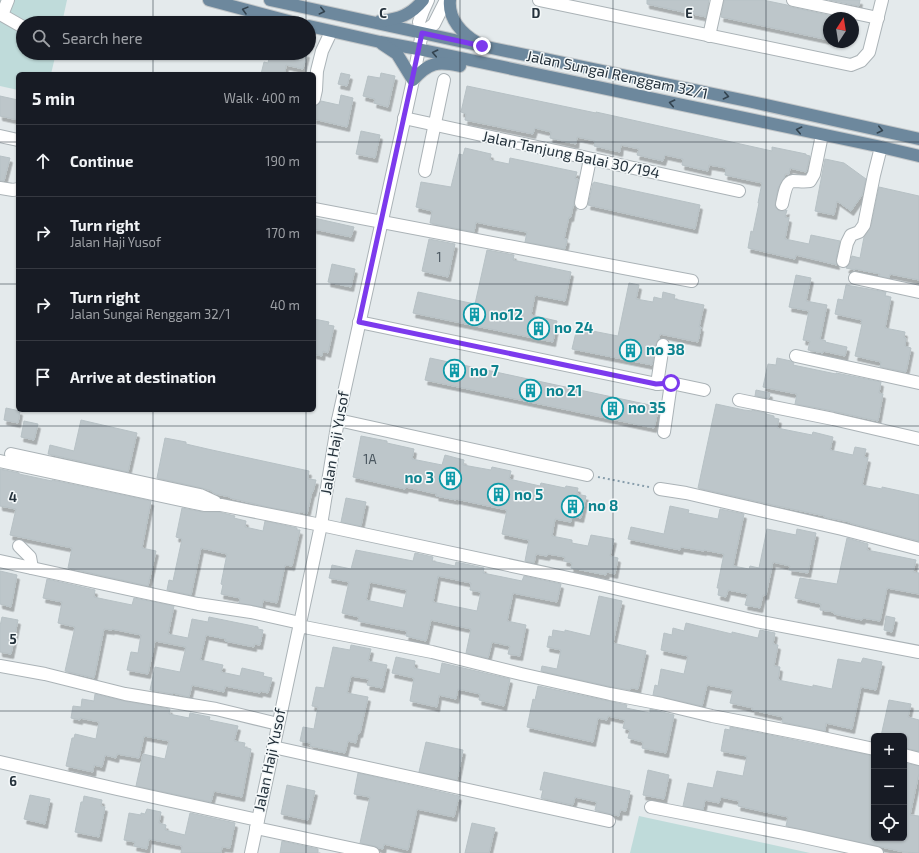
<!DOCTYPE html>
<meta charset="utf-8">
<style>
:root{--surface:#171b24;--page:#20242c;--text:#f1f3f6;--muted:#9ea1a6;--line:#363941}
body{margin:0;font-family:"Exo 2",sans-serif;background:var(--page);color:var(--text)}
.controls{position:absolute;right:12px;bottom:12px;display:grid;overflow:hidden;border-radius:6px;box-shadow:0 1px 3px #0004}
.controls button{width:36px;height:36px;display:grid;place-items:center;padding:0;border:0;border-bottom:1px solid var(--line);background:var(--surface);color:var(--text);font:20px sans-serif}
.compass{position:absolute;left:823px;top:12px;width:36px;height:36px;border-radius:50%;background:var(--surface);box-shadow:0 1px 3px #0004;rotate:12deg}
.stop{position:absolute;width:12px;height:12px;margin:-9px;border:3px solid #7c3aed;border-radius:50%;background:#fff}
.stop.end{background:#7c3aed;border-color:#fff;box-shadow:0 1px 4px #0008}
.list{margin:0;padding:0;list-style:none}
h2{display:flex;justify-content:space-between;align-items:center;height:52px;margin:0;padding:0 16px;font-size:17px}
h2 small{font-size:13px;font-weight:400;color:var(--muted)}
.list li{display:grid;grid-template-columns:26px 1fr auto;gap:12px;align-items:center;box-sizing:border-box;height:72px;padding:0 16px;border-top:1px solid var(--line)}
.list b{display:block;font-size:15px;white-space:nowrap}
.list p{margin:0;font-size:13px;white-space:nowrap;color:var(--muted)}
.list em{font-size:13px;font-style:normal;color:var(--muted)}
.icon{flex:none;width:22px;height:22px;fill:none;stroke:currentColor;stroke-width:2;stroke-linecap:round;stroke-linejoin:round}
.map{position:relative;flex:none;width:919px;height:853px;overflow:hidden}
.search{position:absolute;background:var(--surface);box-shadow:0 1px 3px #0004;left:16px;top:16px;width:300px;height:44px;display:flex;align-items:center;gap:10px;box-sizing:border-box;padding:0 14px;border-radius:22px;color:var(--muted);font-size:15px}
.panel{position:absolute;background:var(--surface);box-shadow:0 1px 3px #0004;left:16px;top:72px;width:300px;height:340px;border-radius:6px}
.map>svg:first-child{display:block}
.green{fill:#bfdbda}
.building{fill:#bdc6ca;stroke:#b7c1c5;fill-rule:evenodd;filter:url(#shadow)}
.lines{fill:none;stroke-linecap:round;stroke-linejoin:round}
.minor-casing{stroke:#abb3b7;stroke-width:14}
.major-casing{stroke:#c2c6c8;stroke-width:14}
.path{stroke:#889eac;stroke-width:2;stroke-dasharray:2 3;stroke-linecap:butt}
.minor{stroke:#fff;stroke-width:12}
.major{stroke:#6d889d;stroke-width:12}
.oneway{stroke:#33434f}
.route{stroke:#7c3aed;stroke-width:5}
.grid{fill:none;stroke:#25323c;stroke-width:1;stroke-opacity:0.55}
.labels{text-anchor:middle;stroke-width:3;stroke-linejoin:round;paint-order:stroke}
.number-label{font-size:13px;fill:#4b5760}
.street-label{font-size:15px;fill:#25323c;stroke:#f4f8f9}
.culture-label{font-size:15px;font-weight:bold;fill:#0d838f;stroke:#f4f8f9;text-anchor:start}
.grid-label{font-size:13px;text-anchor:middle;font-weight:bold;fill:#25323c;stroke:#f4f8f9;stroke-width:3;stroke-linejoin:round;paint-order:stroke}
</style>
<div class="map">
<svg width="919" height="853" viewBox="0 0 919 853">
<defs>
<filter id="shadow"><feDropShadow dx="2.5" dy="4.5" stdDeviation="0" flood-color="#0004"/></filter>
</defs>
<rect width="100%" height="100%" fill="#e4eaec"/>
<g class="green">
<polygon points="0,0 67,0 62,23 23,23 23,53 56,53 51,74 18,74 18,90 0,86"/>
<polygon points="639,816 810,853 630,853"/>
</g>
<g class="building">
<polygon points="647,0 709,0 706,17 647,4"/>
<polygon points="724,0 763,0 787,5 791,7 842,18 829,18 829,40 721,17"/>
<polygon points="829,0 860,0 859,6"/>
<polygon points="270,53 307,53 303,69 286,65 285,74 261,74 264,62 268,63"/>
<polygon points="341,73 350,75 347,86 338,84"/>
<polygon points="381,73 395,76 388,107 374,103 375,99 363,96 368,76 380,78"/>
<polygon points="467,86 596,113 596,112 772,151 772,147 806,154 806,155 810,156 806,172 790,168 789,174 785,174 784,178 778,188 775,206 777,209 780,211 784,211 787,210 785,217 789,218 785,239 809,244 811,235 840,241 836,259 837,265 796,255 795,259 748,248 751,231 753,232 759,203 758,203 762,183 725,175 726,168 709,165 708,171 682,165 683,159 665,155 663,161 637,155 639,149 621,145 620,152 594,146 595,141 577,137 576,144 550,138 551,132 535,128 533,134 465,120 466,114 461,112"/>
<polygon points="341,95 353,98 347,127 314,119 315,106 319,104 321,101 339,105"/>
<polygon points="0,96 18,100 18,120 0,116"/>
<polygon points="361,131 380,135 375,158 356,154"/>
<polygon points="465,148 491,154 490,160 509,164 510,158 577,172 575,179 578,179 574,202 574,206 573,206 571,217 569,217 564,239 567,239 565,249 525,242 527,232 489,225 476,222 474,232 430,223 432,211 416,207 421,182 451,187 459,154 463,155"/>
<polygon points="0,156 10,158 4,181 0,181"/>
<polygon points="825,159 844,163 866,179 862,195 851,211 837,201 834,215 815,211"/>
<polygon points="594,182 700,205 695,229 588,205 593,183 594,183"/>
<polygon points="879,187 919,196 919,280 890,274 889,278 879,276 880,274 855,269 855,270 846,268 850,263 852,256 860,258 864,237 871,226"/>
<polygon points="314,218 354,227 351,237 314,229"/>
<polygon points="429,239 455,244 448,277 422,271"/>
<polygon points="487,250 514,255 513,260 571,272 565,301 535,295 531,315 557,321 553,342 413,313 418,292 475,304"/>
<polygon points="332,264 355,269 351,287 328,282"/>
<polygon points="796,275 811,278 806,301 827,305 820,339 826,341 825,342 847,347 845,356 823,351 823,353 808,350 810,341 803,340 809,311 789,307"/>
<polygon points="629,283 639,285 636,299 653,302 654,297 662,299 663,292 675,295 674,299 704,305 699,327 701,327 698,342 660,334 659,339 657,341 656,344 652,365 572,349 577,328 618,336"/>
<polygon points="846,285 886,292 885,296 891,297 885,328 905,332 904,338 906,338 905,346 911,348 906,372 880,367 881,362 855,356 862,324 861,323 862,320 835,314 838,299 843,300"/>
<polygon points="314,319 329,322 328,325 334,326 328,353 323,351 322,356 314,354"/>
<polygon points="430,358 659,407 654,428 425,380"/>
<polygon points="777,358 791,361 794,363 793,365 836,374 836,373 881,382 879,393 883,394 878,421 823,409 795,404 797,394 763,387 768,364 776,365"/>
<polygon points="756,390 770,393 769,398 755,396"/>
<polygon points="716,404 744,410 752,411 752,410 766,413 766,414 774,416 774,418 779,419 777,428 812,435 813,432 833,437 830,450 853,455 855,447 866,449 864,457 868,458 862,485 882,489 882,487 919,495 919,541 850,523 850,522 824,517 825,516 773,505 698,488"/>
<polygon points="6,408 20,411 18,423 4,420"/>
<polygon points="81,420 137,433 128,472 48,454 50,445 74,451"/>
<polygon points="24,421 38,424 34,440 21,437"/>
<polygon points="361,436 387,441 387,443 414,449 412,459 442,465 445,455 464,460 463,465 491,470 492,467 511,471 509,479 540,486 541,483 565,488 566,486 578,488 577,494 586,496 581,518 572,516 571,522 555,519 552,536 572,540 572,543 588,546 591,535 614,539 610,556 618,558 615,574 607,572 606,575 571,568 572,563 564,561 565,557 548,554 547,556 536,554 534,563 525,561 529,540 502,534 507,510 456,499 456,500 436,496 437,494 406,487 405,489 353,477"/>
<polygon points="165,438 186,442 186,444 212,450 309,471 308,479 316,480 313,492 312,492 307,514 301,512 300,513 268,507 230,498 230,497 216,494 212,492 212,491 202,488 157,478"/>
<polygon points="0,469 19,473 19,474 52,481 52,480 151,501 142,548 156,551 148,586 68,568 72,548 10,535 16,509 0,506"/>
<polygon points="346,498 366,502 361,526 341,522"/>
<polygon points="670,506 689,510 688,513 718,519 720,509 744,514 733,566 749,569 750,566 759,568 767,529 796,535 797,529 816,533 808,573 789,570 790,566 773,562 766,595 763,595 760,608 745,605 748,594 728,590 726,597 718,595 719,588 717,588 724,554 704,550 704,551 681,547 680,550 628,539 631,527 664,534"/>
<polygon points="182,508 203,512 219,512 235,516 234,518 246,521 245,527 263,531 265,521 297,528 297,530 300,530 292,566 285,565 277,603 263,600 262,607 239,603 240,598 221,594 223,585 221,584 227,554 201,548 191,595 167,590 169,580 173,581 182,539 176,537"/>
<polygon points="847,538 868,544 867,550 916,560 913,572 919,573 919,594 887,588 880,621 863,618 862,620 834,614 834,612 820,610 821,604 795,598 800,578 837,584"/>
<path d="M356,550L413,561L415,553L433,557L432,561L455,566L456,562L484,568L483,573L522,581L524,576L561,584L557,602L513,593L507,621L526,625L520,656L508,654L510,646L492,642L488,658L466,653L471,629L431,620L426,641L406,636L407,631L358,621L359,617L342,613L349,582L329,578L332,565L351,569ZM438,576L471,583L470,590L481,592L477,611L433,602ZM370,582L407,590L403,608L366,600Z"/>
<polygon points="0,571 17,575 11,607 0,604"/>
<polygon points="47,579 95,590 94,597 103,599 132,605 134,598 174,606 168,634 188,638 192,619 208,622 209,617 258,627 258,629 263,630 260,645 254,644 254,647 225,641 226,639 206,635 200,660 223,665 221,672 240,676 242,668 264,673 263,676 272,678 268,693 260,691 260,693 225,686 224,692 192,685 189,697 173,693 173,694 150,690 155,667 180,672 186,647 155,641 148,674 127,670 131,652 138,653 141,635 112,629 112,630 104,629 94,678 65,671 75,627 58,623 62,602 43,598"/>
<polygon points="599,596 622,601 613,643 646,651 638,689 631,688 630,690 612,687 541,671 542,666 557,669 561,650 547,647 549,636 552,637 553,630 565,632 565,630 590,636"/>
<polygon points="886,616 895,618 892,632 884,630"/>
<polygon points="2,617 18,620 11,654 0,652 0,626"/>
<polygon points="686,623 732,634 732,632 758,638 760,630 775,633 773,644 778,645 774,666 780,667 778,680 813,687 813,685 832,689 838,659 861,663 863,658 882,662 876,690 861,687 852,729 826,723 825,731 782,722 783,717 752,710 753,708 730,703 733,690 707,685 702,706 653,695 655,685 658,686 661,669 684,674 688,656 661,650 664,633 672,635 673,628 684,631"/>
<polygon points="351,645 371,649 368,661 387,665 382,688 367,685 369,679 351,676 347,693 368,697 360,733 358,733 356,743 348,741 345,753 310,746 311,743 300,741 303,727 314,729 318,707 312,706 316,687 324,688 333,647 350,650"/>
<polygon points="396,657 415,661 414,668 440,674 442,663 510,679 504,706 479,700 480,694 458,689 456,699 439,695 437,707 410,701 414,678 392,673"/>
<polygon points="538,686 627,705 626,708 650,713 650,709 674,715 666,753 642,748 643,742 628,738 630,730 623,728 625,720 608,716 607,720 598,718 593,742 527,727 533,699 535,700"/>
<polygon points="95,694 124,701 170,709 169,714 189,718 190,713 210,717 209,720 238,726 234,741 245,743 244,747 251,749 242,797 214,791 211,802 136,786 143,754 165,759 169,741 144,736 139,758 117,754 116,758 105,755 102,767 94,765 93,772 66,766 72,738 74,738 75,734 96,739 99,722 80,718 80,720 71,718 73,706 81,707 82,699 94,701"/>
<polygon points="889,700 911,704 908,717 919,720 919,751 904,748 904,736 881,736"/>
<polygon points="730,727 874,756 874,838 904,838 904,763 919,766 919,773 910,815 919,816 919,853 904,852 786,826 788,817 738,806 739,801 721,797 719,803 705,800 703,810 683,806 688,783 713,788 717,771 743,776 747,756 721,751 725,729 730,730"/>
<polygon points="426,742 463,750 457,780 419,772"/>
<polygon points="648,770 669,775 664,799 643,795"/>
<polygon points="544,772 630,791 626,811 620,810 619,816 595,810 597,802 575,797 573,805 541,798 543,790 540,790"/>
<polygon points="358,773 459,796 454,817 417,809 408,850 384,844 383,849 379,848 375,846 360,843 370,797 354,794"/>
<polygon points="287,785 315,791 308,820 281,814"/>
<polygon points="30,795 50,799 45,824 24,819"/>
<polygon points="84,796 102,800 101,806 105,807 99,837 75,832 81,802 83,802"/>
<polygon points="147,809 161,812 159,823 166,825 165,830 185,835 190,813 235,823 230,848 222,847 221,853 181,853 182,846 149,839 147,849 134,846 135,842 124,840 129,813 141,815 141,813 145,814"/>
<polygon points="472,823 495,828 489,853 465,853"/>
<polygon points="282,841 318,849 318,853 280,853"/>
</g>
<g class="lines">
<defs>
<g id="minor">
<polyline points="8,0 2,15 23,27"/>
<polyline points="539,0 851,65 861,61 869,52 882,0"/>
<polyline points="793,0 878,18"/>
<polyline points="422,33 434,24 446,0"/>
<polyline points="709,36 717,0"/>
<polyline points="314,99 316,90 317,71 322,51 331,32"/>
<polyline points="404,118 739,191"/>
<polyline points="0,136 18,140"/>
<polyline points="425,171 444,80"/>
<polyline points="0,188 13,190 18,189"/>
<polyline points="581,203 590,159"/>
<path d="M782,204C784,197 785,182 793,181C799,181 804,182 810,181L814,174L822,135"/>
<polyline points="314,209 692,281"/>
<polyline points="843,261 847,243 851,235 859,232 864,225 874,175 881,147"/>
<polyline points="855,278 919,292"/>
<polyline points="359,322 657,384 671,383 704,390"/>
<polyline points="796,356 919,383"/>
<polyline points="657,384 663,345"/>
<polyline points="739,400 833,419 919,439"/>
<polyline points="338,420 587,475"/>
<polyline points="664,432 671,383"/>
<polyline points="11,454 200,495 215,502"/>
<polyline points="0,461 204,505 221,505 321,525 592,583 756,621 919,652"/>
<polyline points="660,489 686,493 842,529 919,549"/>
<polyline points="19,546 30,557 32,568"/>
<polyline points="0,561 132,590 198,604 251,612 300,623"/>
<polyline points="299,626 432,652 521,674 610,694 662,704 712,716 809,735 874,749"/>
<polyline points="0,666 45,674 125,694 216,709 278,724"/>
<polyline points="273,747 609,821"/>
<polyline points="904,755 919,759"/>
<polyline points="0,762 117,789 258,820"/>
<polyline points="651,807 799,836 877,853"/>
<polyline points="256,828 373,853"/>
<polyline points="251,853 321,525 338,420 413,80 422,33 419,22 423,11 428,0"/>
</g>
<g id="major">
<polyline points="209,0 296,23"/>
<polyline points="270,0 482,46 752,102 919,139"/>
<path d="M450,0C448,19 462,34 478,43"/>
<path d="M380,21C399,19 411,15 423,0"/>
<polyline points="309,26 380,42 418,49 877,146 919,156"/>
<path d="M382,44L397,54L413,80C429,62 438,61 460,66"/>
</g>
</defs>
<use href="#minor" class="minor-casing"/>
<use href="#major" class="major-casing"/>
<polyline class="path" points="598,477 649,487"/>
<use href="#minor" class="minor"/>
<use href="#major" class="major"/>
</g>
<defs><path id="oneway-chevron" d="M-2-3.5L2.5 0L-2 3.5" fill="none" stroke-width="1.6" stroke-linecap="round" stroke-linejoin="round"/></defs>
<g class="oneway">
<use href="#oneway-chevron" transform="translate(245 10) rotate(-165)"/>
<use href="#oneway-chevron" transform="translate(322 11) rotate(13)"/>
<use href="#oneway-chevron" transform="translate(435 53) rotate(-168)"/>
<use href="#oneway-chevron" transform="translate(726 96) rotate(12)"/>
<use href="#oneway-chevron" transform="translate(672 103) rotate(-168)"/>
<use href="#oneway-chevron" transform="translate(799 130) rotate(-168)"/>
<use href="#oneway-chevron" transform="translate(880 130) rotate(13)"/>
</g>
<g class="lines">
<polyline class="route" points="482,46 422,33 412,80 359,322 656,384 671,383"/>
</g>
<path class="grid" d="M153,0V23M306,0V23M460,0V853M613,0V853M766,0V853M153,53V74M306,53V74M0,142H18M314,142H919M0,284H18M314,284H919M153,410V853M306,410V853M0,426H919M0,569H919M0,711H919"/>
<defs>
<symbol id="building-ring" viewBox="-11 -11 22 22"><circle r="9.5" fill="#f4f8f9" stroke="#0f9aa8" stroke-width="1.5"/><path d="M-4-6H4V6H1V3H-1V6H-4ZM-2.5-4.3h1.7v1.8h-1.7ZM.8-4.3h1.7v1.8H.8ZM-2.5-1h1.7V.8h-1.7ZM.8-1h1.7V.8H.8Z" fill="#0f9aa8"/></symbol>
</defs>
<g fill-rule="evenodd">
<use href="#building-ring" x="462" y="302" width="25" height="25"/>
<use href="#building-ring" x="526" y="316" width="25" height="25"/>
<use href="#building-ring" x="618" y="338" width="25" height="25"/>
<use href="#building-ring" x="442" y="358" width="25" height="25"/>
<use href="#building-ring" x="518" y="378" width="25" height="25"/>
<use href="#building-ring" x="600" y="396" width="25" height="25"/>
<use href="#building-ring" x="438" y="466" width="25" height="25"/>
<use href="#building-ring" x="486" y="482" width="25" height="25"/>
<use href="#building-ring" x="560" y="494" width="25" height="25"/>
</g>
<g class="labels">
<g class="number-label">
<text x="439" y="262">1</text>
<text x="370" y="464">1A</text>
</g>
<g class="street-label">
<text transform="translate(617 75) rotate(12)" y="5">Jalan Sungai Renggam 32/1</text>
<text transform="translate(571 155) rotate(12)" y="5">Jalan Tanjung Balai 30/194</text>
<text transform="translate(335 443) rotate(-80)" y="5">Jalan Haji Yusof</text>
<text transform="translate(270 760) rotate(-78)" y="5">Jalan Haji Yusof</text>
</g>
<g class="culture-label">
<text x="490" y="320">no12</text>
<text x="554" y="333">no 24</text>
<text x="646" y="355">no 38</text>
<text x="470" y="376">no 7</text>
<text x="546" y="396">no 21</text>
<text x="628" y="413">no 35</text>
<text x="434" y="483" text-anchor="end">no 3</text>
<text x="514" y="500">no 5</text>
<text x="588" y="511">no 8</text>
</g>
</g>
<g class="grid-label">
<text x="383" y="18">C</text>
<text x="536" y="18">D</text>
<text x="689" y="18">E</text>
<text x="13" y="502">4</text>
<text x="13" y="644">5</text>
<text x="13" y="786">6</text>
</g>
</svg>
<div class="controls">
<button>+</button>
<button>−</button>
<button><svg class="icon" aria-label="locate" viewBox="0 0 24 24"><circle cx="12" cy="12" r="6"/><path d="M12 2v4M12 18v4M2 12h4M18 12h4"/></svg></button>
</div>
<svg class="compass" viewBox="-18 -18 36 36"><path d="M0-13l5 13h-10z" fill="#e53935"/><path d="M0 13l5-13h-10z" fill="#9ea1a6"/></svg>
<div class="stop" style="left:671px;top:383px"></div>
<div class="stop end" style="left:482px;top:46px"></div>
<div class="search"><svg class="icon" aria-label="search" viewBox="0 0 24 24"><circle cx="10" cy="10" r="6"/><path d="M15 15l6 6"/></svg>Search here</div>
<section class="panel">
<h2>5 min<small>Walk · 400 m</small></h2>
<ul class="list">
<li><svg class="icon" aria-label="ahead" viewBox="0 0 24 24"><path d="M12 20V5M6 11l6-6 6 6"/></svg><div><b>Continue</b></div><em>190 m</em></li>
<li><svg class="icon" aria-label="right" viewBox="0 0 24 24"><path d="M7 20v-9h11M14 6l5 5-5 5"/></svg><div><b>Turn right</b><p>Jalan Haji Yusof</p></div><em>170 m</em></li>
<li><svg class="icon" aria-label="right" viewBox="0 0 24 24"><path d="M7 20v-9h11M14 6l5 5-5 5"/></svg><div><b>Turn right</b><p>Jalan Sungai Renggam 32/1</p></div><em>40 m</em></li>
<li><svg class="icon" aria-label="arrive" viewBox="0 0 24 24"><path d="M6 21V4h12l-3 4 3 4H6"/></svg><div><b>Arrive at destination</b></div></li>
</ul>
</section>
</div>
